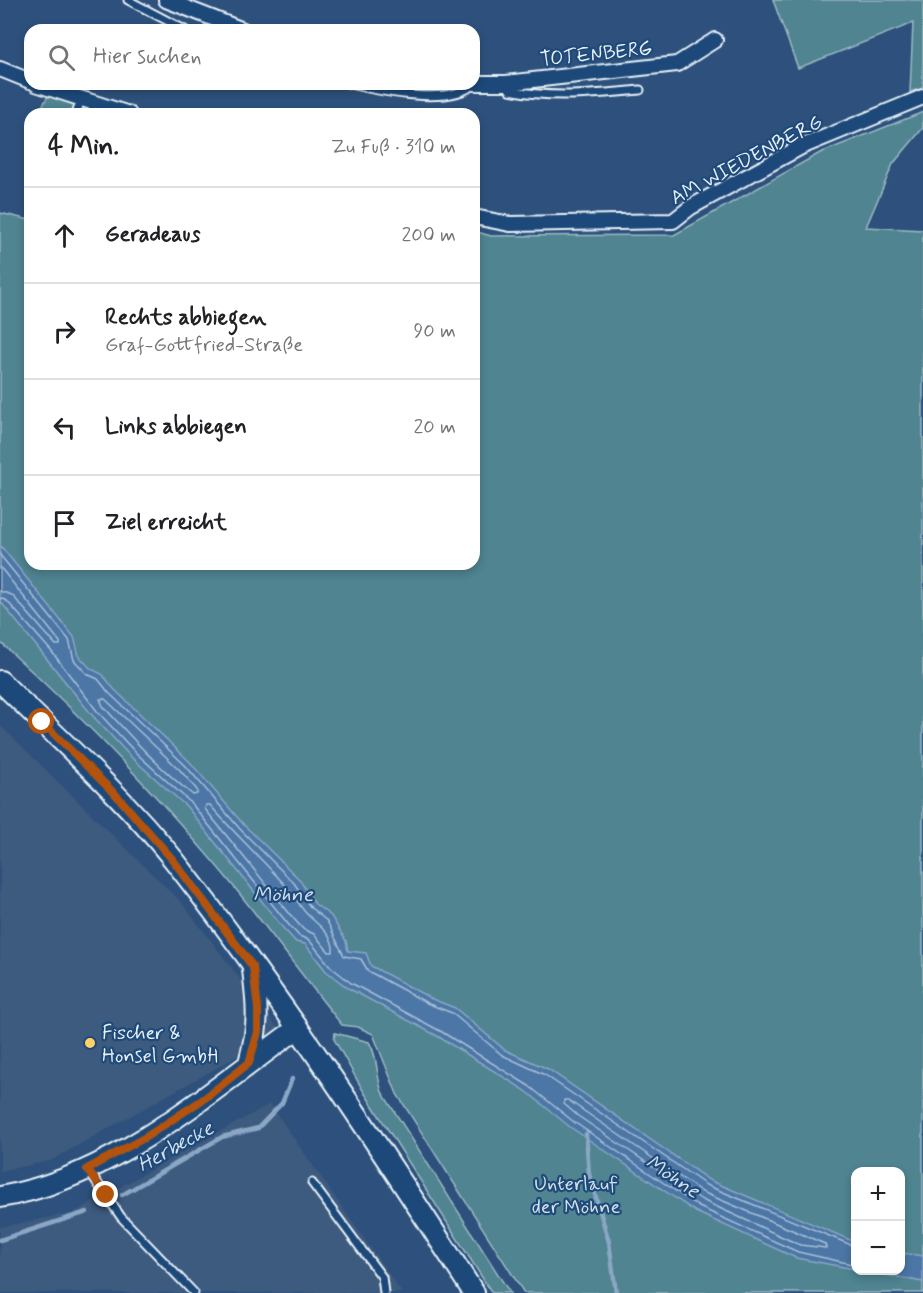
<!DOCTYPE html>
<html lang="de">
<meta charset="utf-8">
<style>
:root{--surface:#fff;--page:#f6f6f6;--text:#202124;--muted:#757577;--line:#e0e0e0}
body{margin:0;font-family:Mynerve,sans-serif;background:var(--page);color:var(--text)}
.controls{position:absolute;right:18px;bottom:18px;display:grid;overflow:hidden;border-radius:12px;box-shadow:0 3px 9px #0003}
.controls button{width:54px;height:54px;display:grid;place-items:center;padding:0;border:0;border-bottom:2px solid var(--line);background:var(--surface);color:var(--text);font:30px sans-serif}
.stop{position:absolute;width:18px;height:18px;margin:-14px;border:4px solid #b45309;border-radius:50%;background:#fff}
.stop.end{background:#b45309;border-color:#fff;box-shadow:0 2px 6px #0008}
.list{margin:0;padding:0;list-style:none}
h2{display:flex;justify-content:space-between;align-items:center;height:78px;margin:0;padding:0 24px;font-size:26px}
h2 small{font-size:20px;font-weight:400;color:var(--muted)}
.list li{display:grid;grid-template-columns:39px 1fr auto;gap:18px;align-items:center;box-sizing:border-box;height:96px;padding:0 24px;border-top:2px solid var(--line)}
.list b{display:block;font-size:22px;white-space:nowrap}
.list p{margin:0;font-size:20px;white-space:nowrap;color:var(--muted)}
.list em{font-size:20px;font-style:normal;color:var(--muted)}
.icon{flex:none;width:33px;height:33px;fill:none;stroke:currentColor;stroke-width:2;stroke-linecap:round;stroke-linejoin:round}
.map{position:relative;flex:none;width:923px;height:1293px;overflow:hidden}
.search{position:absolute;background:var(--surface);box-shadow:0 3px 9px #0003;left:24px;top:24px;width:456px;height:66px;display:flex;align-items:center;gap:15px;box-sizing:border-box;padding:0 21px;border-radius:18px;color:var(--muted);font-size:22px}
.panel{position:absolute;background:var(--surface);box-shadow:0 3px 9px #0003;left:24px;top:108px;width:456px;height:462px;border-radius:18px}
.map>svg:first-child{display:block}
.built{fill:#3e5a7f}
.green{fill:#508490;stroke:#9cbac4;stroke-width:1.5;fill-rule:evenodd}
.water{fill:#4b76a5;stroke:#8aa7c6;stroke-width:1.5}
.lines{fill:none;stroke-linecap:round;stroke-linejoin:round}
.shore{stroke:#a9c0d7;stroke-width:1.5}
.stream{stroke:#8aa7c6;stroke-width:4.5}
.lane-casing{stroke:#e8f1f8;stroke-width:11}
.street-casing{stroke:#e8f1f8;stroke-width:18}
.secondary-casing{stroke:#e8f1f8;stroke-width:24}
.lane{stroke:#1f4a7a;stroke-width:7}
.street{stroke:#1f4a7a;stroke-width:14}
.secondary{stroke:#1f4a7a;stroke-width:20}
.route{stroke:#b45309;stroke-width:8}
.poi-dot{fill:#ffd166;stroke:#1f4a7a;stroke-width:2}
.labels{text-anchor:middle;stroke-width:4.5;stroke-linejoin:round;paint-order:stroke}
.street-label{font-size:20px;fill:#e8f1f8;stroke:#1f4a7a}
.poi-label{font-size:20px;fill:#e8f1f8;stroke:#1f4a7a;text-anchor:start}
.park-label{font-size:20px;fill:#d1e1e8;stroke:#1f4a7a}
.water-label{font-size:21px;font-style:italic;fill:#d0dfec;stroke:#1f4a7a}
</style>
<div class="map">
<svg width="923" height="1293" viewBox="0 0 923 1293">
<rect width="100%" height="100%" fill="#2d517c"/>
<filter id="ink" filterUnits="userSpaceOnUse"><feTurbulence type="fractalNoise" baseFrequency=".0167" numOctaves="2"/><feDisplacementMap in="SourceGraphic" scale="12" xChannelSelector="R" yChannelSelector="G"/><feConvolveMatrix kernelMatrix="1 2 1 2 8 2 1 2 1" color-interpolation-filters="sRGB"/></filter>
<g filter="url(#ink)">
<g class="built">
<polygon points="0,725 182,903 281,1032 50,1161 0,1171"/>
<polygon points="270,1104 402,1293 0,1293 0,1227 73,1213"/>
</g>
<g class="green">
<polygon points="773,0 923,0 923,88 910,92 913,23 798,68"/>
<polygon points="49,94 109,114 38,114"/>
<path d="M923,112V128L893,164L866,227L923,230V1293H524L397,1094L373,1034L358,1027L342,1025C297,970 256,911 209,857C145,782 74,709 0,642V213L30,220V564H474V231L491,236L674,235L820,153ZM856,1172H900V1270H856Z"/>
<path d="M335,1033L369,1042C378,1056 376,1075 382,1092L510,1293H492L364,1092L334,1039Z"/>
</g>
<polygon class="water" points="0,545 74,637 79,656 91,669 102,674 114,689 189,761 244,825 299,879 315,904 331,916 346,941 348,951 366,953 371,966 432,999 455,1008 505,1050 548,1069 709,1180 855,1242 856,1270 900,1270 901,1253 923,1256 923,1282 796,1258 696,1212 570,1127 526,1091 439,1037 348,988 326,971 305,944 296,942 283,928 187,807 131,757 92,715 0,601"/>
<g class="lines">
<g class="shore">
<polyline points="0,555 69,640 74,660 87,674 98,679 109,693 185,765 240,829 294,883 311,908 327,921 344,956 361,959 368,971 429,1004 452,1013 502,1055 545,1075 706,1185 856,1247"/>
<polyline points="0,567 60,642 60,645 56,645 12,595 0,591"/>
<polyline points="0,598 7,601 52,652 97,711 136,753 191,803 288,924 299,936 309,940 331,967 351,983 442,1032 529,1086 574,1122 699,1207 798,1252 856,1265"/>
<path d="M100,699H105L180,770L197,790V794L193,795C160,769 131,737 103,706Z"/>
<path d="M206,805H210C234,833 261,858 286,886C294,894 298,904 305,912C315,923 335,935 333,952H329L314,934L303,929L294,919L205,809Z"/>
<polygon points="568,1100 702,1192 825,1244 826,1248 800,1245 702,1200 578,1116 564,1104 564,1100"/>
</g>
<g class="stream">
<polyline points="586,1134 589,1174 609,1242 616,1293"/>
<polyline points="122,1195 222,1137 258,1128 282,1103 292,1079"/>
<polyline points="0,1240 87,1212"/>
</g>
<defs>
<g id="lane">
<polyline points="128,0 185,30"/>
<path d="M506,83L510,90C552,99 598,94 640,90"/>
<path d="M349,84C380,91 451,107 475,83"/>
<polyline points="76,114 81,100"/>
<polyline points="89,1171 121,1217 194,1293"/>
<polyline points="312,1183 382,1277 384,1293"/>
</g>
<g id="street">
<polyline points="166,0 243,30"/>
<polyline points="0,69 30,81"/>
<polyline points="474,83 506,83 677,64 715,40"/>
<polyline points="36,84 129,114"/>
<polyline points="474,217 510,224 673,221 691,207 801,147 923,97"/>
</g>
<g id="secondary">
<path d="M0,681C59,739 122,795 174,860C282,998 379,1146 474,1293"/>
<path d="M249,1063C259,1026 258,1008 253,970"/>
<path d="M0,1197C114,1178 207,1093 298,1028"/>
</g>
</defs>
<use href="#lane" class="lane-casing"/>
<use href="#street" class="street-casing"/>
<use href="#secondary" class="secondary-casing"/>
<use href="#lane" class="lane"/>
<use href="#street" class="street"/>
<use href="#secondary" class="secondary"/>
</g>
</g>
<g class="lines" filter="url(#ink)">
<polyline class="route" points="42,722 118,797 173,860 253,967 258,1009 258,1032 249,1063 205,1098 146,1137 87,1169 106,1195"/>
</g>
<circle class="poi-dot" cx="90" cy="1043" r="6"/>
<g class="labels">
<g class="street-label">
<text transform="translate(596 53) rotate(-6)" y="7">TOTENBERG</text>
<text transform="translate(746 159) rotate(-28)" y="7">AM WIEDENBERG</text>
</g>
<g class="poi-label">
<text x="102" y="1039">Fischer &amp;<tspan x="102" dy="23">Honsel GmbH</tspan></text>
</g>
<g class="park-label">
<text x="576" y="1190">Unterlauf<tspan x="576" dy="23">der Möhne</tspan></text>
</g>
<g class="water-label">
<text x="283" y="901">Möhne</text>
<text transform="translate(175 1146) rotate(-29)" y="7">Herbecke</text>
<text transform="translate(673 1176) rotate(34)" y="7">Möhne</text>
</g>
</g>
</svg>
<div class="controls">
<button>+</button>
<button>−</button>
</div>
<div class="stop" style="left:42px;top:722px"></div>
<div class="stop end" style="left:106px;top:1195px"></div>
<div class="search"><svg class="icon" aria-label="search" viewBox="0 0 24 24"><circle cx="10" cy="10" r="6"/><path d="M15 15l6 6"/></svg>Hier suchen</div>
<section class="panel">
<h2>4 Min.<small>Zu Fuß · 310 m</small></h2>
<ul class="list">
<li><svg class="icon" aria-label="ahead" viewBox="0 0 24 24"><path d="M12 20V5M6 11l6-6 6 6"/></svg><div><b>Geradeaus</b></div><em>200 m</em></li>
<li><svg class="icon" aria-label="right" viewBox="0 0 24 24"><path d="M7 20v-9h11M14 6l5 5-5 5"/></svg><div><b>Rechts abbiegen</b><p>Graf-Gottfried-Straße</p></div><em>90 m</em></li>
<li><svg class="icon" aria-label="left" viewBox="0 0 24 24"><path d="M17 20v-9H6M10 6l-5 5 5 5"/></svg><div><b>Links abbiegen</b></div><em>20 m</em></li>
<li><svg class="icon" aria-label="arrive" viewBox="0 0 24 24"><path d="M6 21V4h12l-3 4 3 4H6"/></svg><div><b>Ziel erreicht</b></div></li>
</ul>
</section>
</div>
